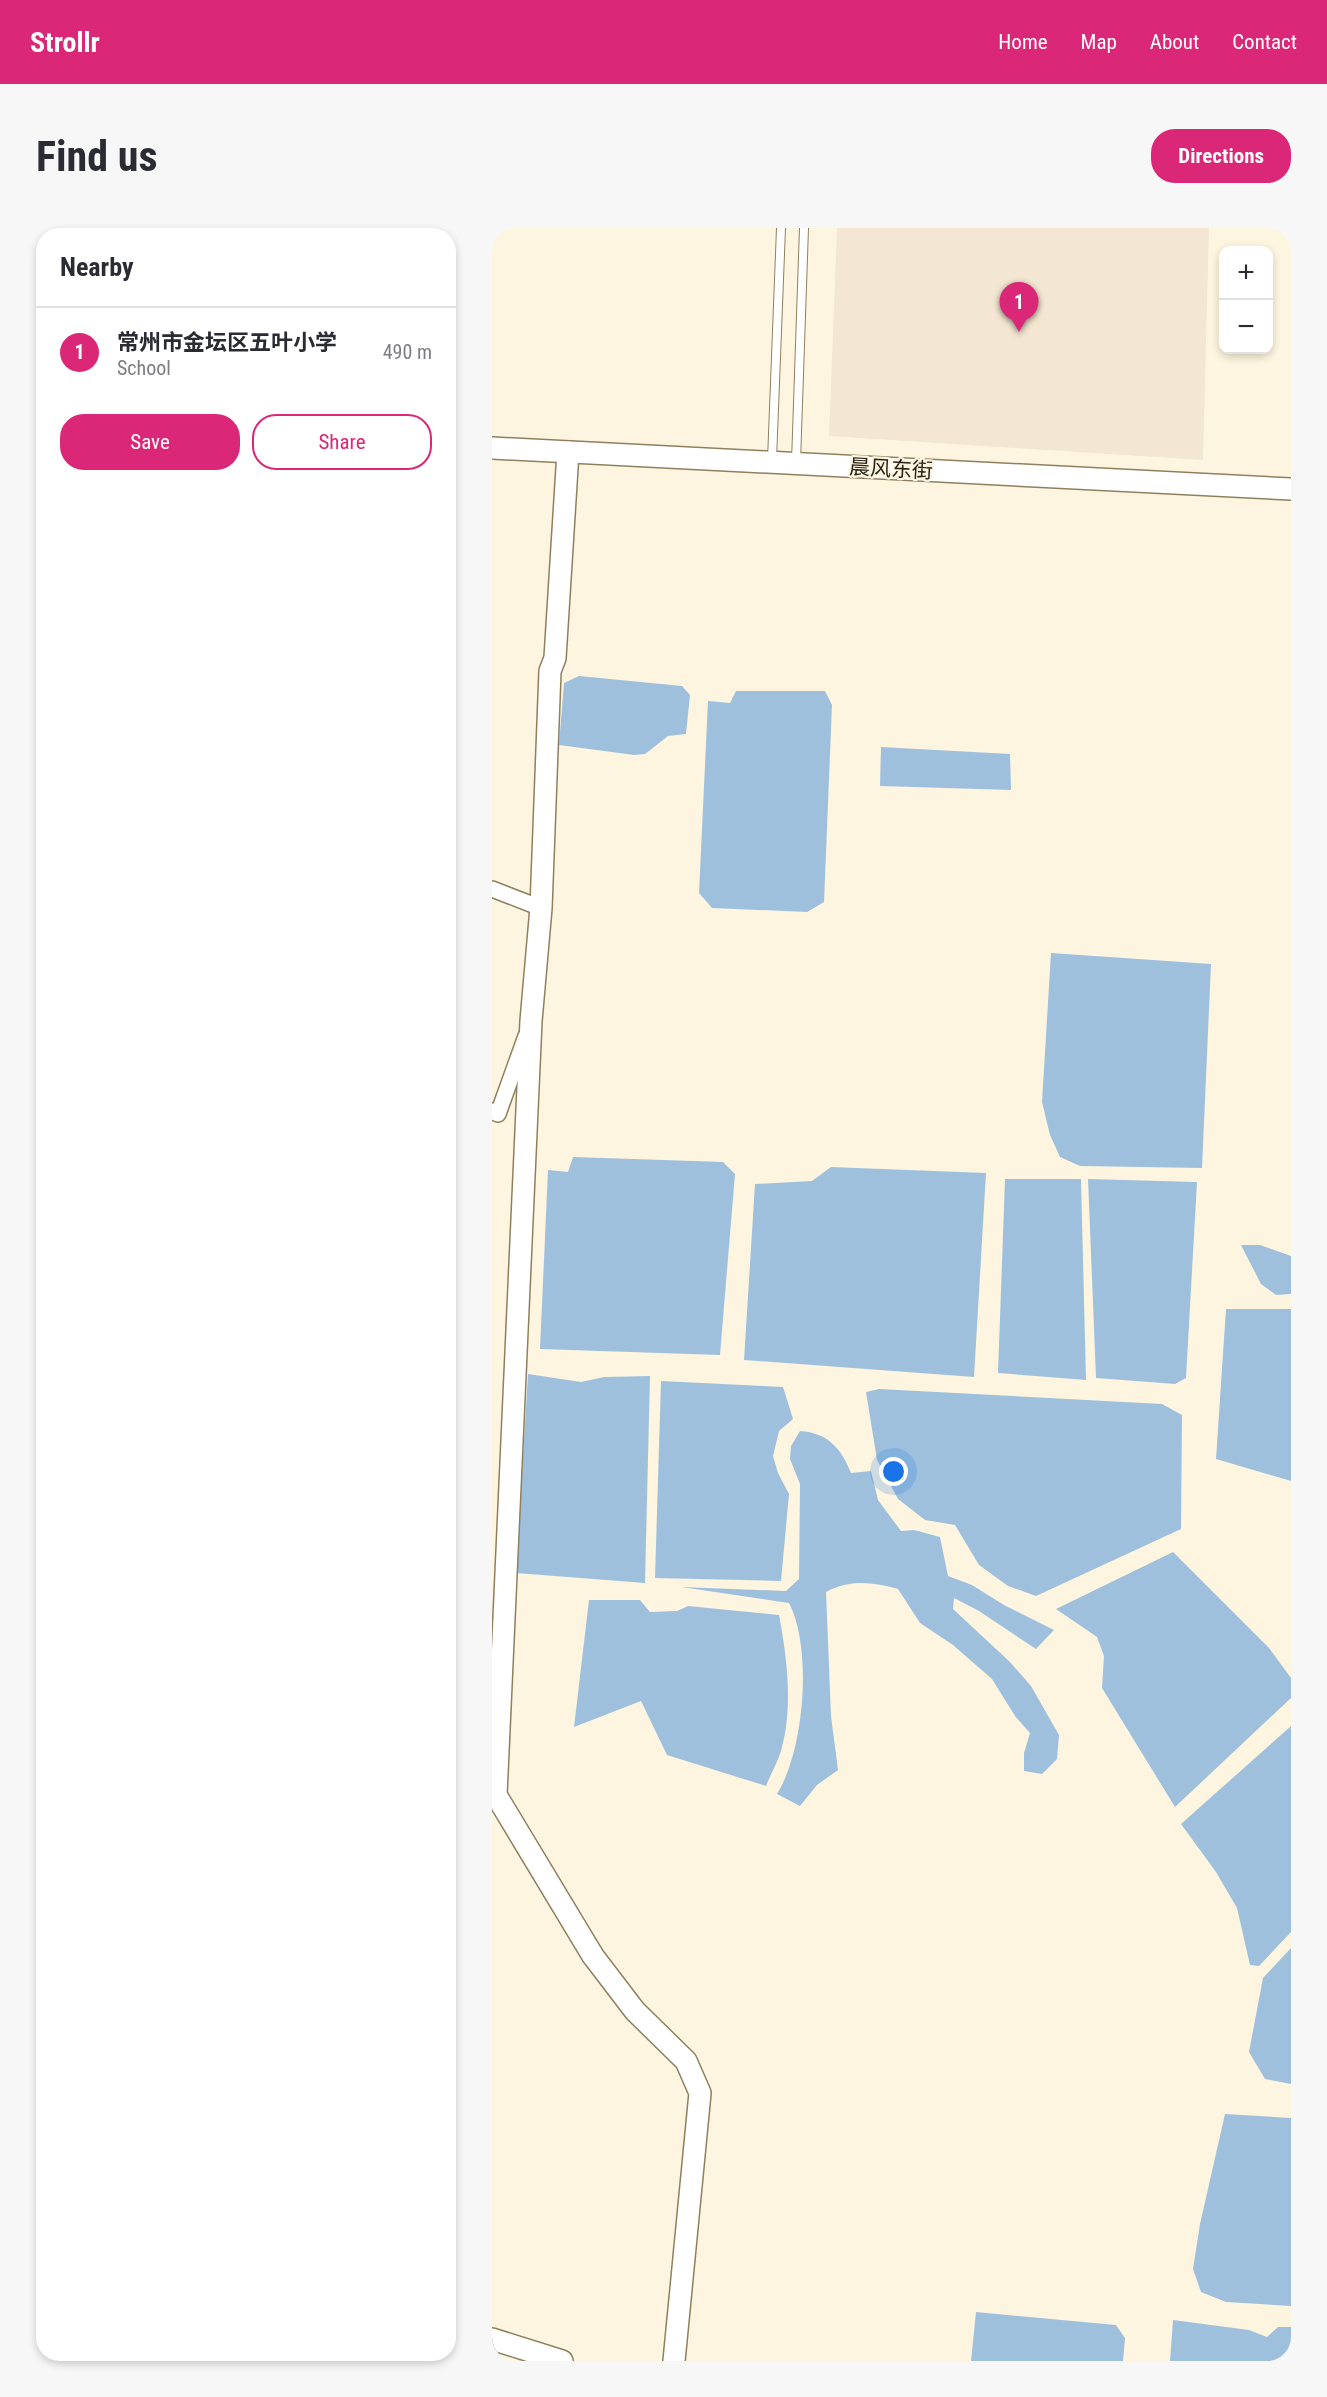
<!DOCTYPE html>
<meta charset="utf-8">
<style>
:root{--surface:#fff;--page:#f7f7f7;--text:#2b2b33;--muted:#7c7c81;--line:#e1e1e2;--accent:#db2777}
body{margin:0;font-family:"Roboto Condensed","Noto Sans SC",sans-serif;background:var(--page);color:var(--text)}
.controls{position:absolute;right:18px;top:18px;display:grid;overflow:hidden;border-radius:12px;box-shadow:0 3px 9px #0003}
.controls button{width:54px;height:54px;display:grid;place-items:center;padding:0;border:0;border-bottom:2px solid var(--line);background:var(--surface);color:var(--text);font:30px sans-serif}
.you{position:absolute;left:402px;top:1244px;width:21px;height:21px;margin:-15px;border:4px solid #fff;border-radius:50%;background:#1a73e8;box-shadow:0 0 0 9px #1a73e833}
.badge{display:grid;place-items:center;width:39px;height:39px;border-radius:50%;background:var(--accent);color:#fff;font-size:20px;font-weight:700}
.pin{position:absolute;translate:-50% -50px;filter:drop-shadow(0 2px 3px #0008)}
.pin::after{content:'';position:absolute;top:32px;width:21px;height:18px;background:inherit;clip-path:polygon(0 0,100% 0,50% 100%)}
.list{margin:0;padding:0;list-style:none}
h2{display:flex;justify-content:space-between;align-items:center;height:78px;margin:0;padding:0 24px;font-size:26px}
h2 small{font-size:20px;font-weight:400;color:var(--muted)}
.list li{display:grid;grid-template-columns:39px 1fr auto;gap:18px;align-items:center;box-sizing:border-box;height:90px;padding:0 24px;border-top:2px solid var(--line)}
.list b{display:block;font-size:22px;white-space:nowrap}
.list p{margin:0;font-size:20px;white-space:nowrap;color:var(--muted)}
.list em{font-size:20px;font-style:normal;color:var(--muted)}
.actions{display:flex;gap:12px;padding:18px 24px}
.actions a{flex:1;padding:14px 0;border:2px solid var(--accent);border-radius:24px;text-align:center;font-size:21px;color:var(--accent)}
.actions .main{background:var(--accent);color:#fff}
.map{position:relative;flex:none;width:799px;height:2133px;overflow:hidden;border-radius:24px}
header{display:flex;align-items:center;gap:36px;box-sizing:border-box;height:84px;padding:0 30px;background:var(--accent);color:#fff}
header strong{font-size:28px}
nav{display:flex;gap:33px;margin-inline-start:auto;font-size:21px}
.intro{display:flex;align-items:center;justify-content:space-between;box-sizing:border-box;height:144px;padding:0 36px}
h1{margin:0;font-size:42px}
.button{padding:15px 27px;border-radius:24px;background:var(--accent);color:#fff;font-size:21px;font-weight:700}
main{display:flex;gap:36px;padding:0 36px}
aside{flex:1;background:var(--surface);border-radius:24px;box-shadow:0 3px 9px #0003}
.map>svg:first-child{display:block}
.education{fill:#f3e6d2}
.water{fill:#9fc0dd}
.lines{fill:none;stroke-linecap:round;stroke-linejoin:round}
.lane-casing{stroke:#8e805f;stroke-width:10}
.street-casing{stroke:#8e805f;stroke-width:18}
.secondary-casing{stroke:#8e805f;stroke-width:24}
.lane{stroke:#fff;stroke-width:8}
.street{stroke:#fff;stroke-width:15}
.secondary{stroke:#fff;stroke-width:21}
.labels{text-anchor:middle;stroke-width:4.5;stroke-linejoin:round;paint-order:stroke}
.street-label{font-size:21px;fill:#292417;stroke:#fef5e0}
</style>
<header>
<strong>Strollr</strong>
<nav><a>Home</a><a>Map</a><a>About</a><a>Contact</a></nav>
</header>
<div class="intro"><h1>Find us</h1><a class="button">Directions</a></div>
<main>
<aside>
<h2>Nearby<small></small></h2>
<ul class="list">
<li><span class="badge">1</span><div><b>常州市金坛区五叶小学</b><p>School</p></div><em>490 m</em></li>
</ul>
<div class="actions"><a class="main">Save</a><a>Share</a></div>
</aside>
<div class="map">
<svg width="799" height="2133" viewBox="0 0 799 2133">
<rect width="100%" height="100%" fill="#fef5e0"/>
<polygon class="education" points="345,0 717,0 711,232 337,208"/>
<g class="water">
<polygon points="87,448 190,458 198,467 194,506 176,508 153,526 142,527 67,517 72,455"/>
<polygon points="244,463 333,463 340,477 332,674 315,684 220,680 207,665 216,473 238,475"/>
<polygon points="389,519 518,526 519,562 388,558"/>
<polygon points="559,725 719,736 710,940 588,938 568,929 558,907 550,874"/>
<polygon points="81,929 231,934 243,946 228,1127 48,1121 56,942 76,944"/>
<polygon points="339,939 494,945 482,1149 252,1132 263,956 320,953"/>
<polygon points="513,951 589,951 594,1152 506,1145"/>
<polygon points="596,951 705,954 694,1150 683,1156 604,1150"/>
<polygon points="749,1017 768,1017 799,1028 799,1066 784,1067 769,1056"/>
<polygon points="734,1081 799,1081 799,1253 724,1231"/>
<polygon points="36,1146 89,1154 112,1149 158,1148 153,1355 24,1345"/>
<polygon points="169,1153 291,1159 301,1191 287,1203 281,1228 286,1245 297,1266 289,1353 163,1350"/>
<polygon points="387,1161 670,1176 690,1187 689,1301 544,1368 516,1358 487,1337 463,1297 433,1292 406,1271 385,1232 374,1164"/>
<path d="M308,1203C336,1205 349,1220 359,1245L379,1243L386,1272L409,1303L422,1302L448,1309L456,1348L480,1357L512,1377L562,1402L544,1421L487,1383L462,1370L461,1381L518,1434L539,1458L567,1507L565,1531L550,1546L532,1543V1525L538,1505L523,1488L500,1451L461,1417L428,1395L406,1361C381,1354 358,1351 334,1364L339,1488L346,1542L325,1557L308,1578L285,1566C312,1523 321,1421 297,1375L189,1359L294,1363L307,1351L308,1256L298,1231L299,1218Z"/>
<polygon points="681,1324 777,1420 799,1450 799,1470 683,1579 610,1460 612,1428 605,1409 564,1381"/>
<path d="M97,1372H148L158,1384L185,1383L196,1378L287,1387C295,1429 301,1477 290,1519C287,1532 279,1545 274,1558L175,1527L149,1473L82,1499Z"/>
<polygon points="799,1498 799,1704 767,1738 758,1737 745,1680 724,1644 689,1596"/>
<polygon points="799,1720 799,1856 773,1851 757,1824 771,1750"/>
<polygon points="733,1886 799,1890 799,2078 734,2074 709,2064 701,2041 708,1996"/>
<polygon points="484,2084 624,2097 633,2110 631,2133 479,2133"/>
<polygon points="681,2092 757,2102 775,2109 786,2099 799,2099 799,2133 678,2133"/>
</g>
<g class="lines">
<defs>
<g id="lane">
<polyline points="280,232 289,0"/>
<polyline points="304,234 312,0"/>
</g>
<g id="street">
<polyline points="0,661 49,680"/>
<polyline points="0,883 6,886 34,808"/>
</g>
<g id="secondary">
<polyline points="0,220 799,261"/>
<polyline points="76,224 63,430 58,443 49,680 39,793 4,1567 101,1728 143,1783 194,1833 208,1865 182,2133"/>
<polyline points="0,2111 70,2133"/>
</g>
</defs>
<use href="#lane" class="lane-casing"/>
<use href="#street" class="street-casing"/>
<use href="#secondary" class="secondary-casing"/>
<use href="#lane" class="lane"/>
<use href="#street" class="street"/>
<use href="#secondary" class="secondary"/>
</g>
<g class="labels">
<g class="street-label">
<text transform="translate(399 241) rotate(3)" y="7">晨风东街</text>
</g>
</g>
</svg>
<div class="controls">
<button>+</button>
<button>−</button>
</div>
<div class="you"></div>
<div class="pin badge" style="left:527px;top:104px">1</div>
</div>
</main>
